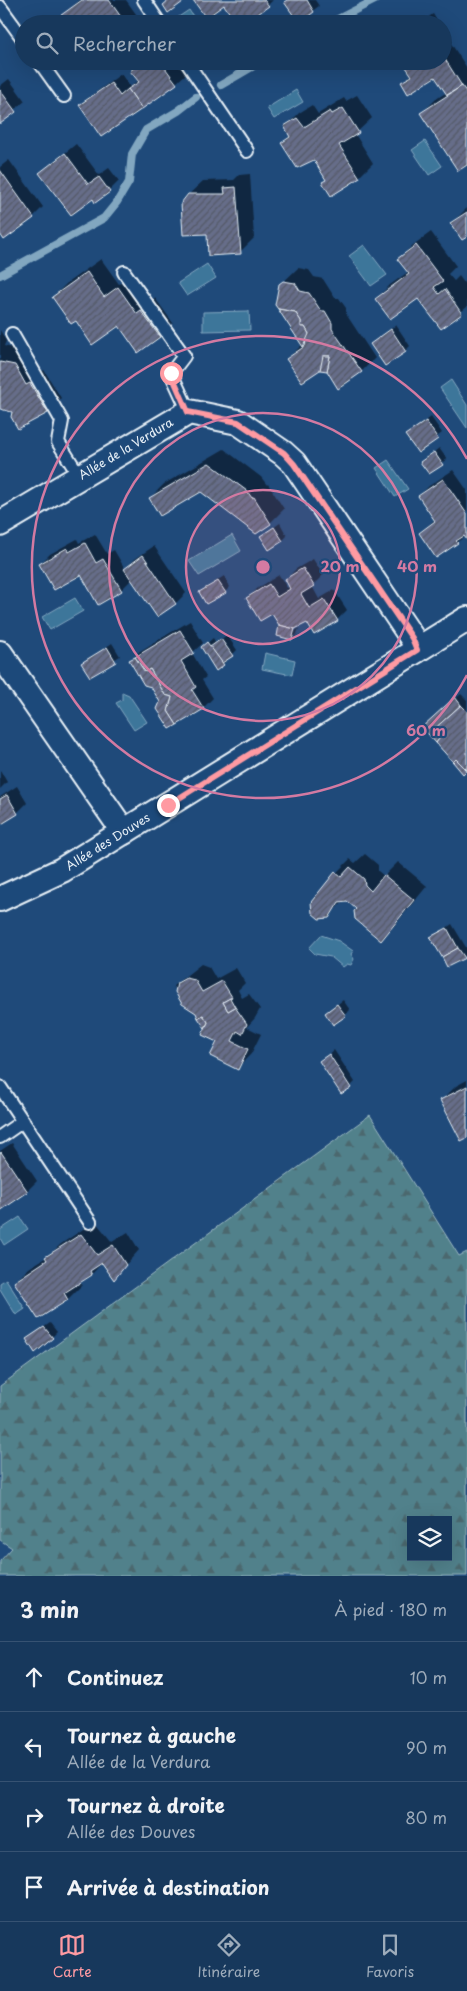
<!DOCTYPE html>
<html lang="fr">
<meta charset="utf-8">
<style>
:root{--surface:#17385c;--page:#203f62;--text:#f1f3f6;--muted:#9eacbb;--line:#365272;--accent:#ff9aa2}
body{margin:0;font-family:"Playpen Sans",sans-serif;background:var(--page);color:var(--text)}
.controls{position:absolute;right:15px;bottom:15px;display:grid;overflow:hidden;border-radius:0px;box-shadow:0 5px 20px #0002}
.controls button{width:45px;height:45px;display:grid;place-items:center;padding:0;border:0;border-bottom:1px solid var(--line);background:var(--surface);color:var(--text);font:25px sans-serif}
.stop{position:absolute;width:15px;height:15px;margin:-11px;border:4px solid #ff9aa2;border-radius:50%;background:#fff}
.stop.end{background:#ff9aa2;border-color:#fff;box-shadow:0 1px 5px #0008}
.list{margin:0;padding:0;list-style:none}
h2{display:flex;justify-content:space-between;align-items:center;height:65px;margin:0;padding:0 20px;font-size:21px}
h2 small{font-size:16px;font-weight:400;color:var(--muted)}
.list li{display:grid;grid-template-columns:32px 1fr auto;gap:15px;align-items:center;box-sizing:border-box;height:70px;padding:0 20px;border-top:1px solid var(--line)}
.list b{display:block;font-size:19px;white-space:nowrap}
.list p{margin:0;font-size:16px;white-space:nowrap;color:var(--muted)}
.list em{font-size:16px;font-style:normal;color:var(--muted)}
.icon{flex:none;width:28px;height:28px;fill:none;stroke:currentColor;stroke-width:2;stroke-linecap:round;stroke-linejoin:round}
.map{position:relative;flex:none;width:467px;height:1576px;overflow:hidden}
.search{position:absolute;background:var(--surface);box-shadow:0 5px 20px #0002;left:15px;right:15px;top:15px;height:55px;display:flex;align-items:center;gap:12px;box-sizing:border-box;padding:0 18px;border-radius:28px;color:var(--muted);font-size:19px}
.sheet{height:345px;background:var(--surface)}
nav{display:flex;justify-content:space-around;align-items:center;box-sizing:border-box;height:70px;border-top:1px solid var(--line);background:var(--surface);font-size:14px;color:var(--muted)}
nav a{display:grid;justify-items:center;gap:2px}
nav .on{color:var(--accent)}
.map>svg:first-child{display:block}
.forest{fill:url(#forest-firs);stroke:#9cb9c2;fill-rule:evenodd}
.water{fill:#3e769a;stroke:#82a7c0}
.shadow{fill:#0007}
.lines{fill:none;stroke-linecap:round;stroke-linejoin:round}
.stream{stroke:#82a7c0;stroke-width:8}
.building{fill:url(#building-hatch);stroke:#e8f1f8}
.service-casing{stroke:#e8f1f8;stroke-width:16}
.minor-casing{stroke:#e8f1f8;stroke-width:28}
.service{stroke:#1f4a7a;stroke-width:12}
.minor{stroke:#1f4a7a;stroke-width:24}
.route{stroke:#ff9aa2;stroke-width:6}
.ring{fill:none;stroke:#d37aa2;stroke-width:2.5}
.labels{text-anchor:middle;stroke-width:4.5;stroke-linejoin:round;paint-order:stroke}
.street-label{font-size:12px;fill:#e8f1f8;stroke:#1f4a7a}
.centre{fill:#d37aa2;stroke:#1f4a7a;stroke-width:2.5}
.ring-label{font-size:15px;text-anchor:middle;font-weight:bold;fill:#d37aa2;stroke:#1f4a7a;stroke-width:4.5;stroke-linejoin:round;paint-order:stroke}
</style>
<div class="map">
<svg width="467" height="1576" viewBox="0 0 467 1576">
<defs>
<pattern id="forest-firs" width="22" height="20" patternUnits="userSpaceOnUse" patternTransform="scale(1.25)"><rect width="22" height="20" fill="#51818b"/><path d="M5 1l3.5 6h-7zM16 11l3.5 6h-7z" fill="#4c676e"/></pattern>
<pattern id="building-hatch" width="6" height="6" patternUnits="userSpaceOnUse" patternTransform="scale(1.25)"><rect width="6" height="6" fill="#666d89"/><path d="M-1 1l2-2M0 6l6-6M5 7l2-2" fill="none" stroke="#545966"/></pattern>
</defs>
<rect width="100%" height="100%" fill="#1f4a7a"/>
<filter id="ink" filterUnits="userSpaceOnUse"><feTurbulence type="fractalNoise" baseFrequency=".02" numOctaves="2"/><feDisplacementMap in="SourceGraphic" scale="10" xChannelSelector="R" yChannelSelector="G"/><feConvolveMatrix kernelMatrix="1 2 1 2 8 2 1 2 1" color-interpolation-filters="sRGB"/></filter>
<g filter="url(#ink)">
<path class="forest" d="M370,1115L459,1256L467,1252V1576H0V1561L12,1548L0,1540V1386ZM411,1520H448V1557H411Z"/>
<g class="water">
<polygon points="189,10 198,24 181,24 177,18"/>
<polygon points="296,90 303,102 274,119 267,108"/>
<polygon points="425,141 442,166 429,175 412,150"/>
<polygon points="364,245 387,275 371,286 349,256"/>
<polygon points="207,264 216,278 187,296 178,283"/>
<polygon points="249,311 250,330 203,331 203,312"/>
<polygon points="451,380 467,405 467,428 440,388"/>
<polygon points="388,460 408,489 395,497 376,468"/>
<polygon points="232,535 241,551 199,576 189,561"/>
<polygon points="75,598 83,611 50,630 42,617"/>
<polygon points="265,653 295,660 292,675 262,669"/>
<polygon points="122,692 129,695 147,722 134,730 116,703 122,700"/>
<polygon points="321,935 339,941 353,951 351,954 354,959 351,965 347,964 343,967 331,957 315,954 309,948"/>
<polygon points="20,1217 28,1229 4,1245 0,1238 0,1230"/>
<polygon points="6,1279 25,1309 16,1315 0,1289 0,1283"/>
</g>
<g class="shadow">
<polygon points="80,0 126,0 141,21 138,24 63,24 59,18"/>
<polygon points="195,0 273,0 268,5"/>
<polygon points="288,0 315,0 319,6 299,21"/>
<polygon points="433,14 439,24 418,24"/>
<polygon points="443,31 467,68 467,163 422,113 436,99 447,92 435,75 403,83 412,74 443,61"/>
<polygon points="141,61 177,61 186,74 176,83 81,105 91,96 121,74 130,87 139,80 132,71"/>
<polygon points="9,79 25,101 0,122 0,86"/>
<polygon points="357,95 372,118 355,134 373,163 359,177 327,179 314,158 283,143 291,135 285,127 299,113 312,105 318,114 344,98 346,101"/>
<polygon points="76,144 99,175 109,168 119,181 109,191 93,198 40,173"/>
<polygon points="9,160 43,207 33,217 5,238 0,232 0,167"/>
<polygon points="250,174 254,238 240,252 188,195 203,181 234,180 239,175"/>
<polygon points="467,208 467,235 452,223"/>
<polygon points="431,232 456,266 448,274 454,281 459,276 467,287 467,307 441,328 418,297 376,299 390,285 408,272 399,259 413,245"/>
<polygon points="101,259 119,284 133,274 151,301 155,298 173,323 159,336 119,324 76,319 53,297 67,283"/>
<polygon points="298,268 309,270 314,277 323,279 335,298 339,298 346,308 346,314 375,358 361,372 328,370 287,359 303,344 280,285"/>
<polygon points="396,325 410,346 405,351 372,344"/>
<polygon points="0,330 6,341 4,346 29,352 41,372 44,370 61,398 47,412 14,411 0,408"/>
<polygon points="431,417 442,433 418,451 407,435"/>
<polygon points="439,448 447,459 429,472 422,462"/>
<polygon points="224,449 261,477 267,485 268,484 284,509 270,523 256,532 201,491 150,498 164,484"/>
<polygon points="453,470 467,490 467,538 466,536 437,556 421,533 435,519 419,496 429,486"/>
<polygon points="280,523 287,536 283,540 262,536"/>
<polygon points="95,534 107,554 114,550 125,569 135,559 154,546 186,593 176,603 157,616 132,579 121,590 81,573 40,564 50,554 77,539 79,543"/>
<polygon points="313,559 323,575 312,586 319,599 334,590 347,610 337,620 307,621 294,629 294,632 299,628 297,634 292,639 280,627 272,612 248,598 258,588 279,575 287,588 290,586 286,579 296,569"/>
<polygon points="224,576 230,587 225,592 200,592"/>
<polygon points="190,621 203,643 192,653 206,677 202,680 213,698 203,708 161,701 152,686 130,661 140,651"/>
<polygon points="227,635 237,650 223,664 203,647 213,638 216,643"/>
<polygon points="112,643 120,656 90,675 83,663"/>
<polygon points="461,694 467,700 467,769 429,722"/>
<polygon points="0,770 7,782 0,789"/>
<polygon points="17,786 27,803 17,813 0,823 0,797"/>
<polygon points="365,854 378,865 378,871 384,876 398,862 427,886 395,925 381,939 358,908 348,900 344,900 328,917 336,873 350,859 355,863"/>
<polygon points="452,924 467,949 467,954 464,957 432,938"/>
<polygon points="201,964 209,967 216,979 236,968 245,983 238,990 242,998 249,994 260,1009 255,1018 247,1027 261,1034 251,1054 237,1068 218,1041 209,1023 205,1026 197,1012 176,991 173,986"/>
<polygon points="343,1000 350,1010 345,1015 326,1013"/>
<polygon points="334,1050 355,1082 350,1087 321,1061"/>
<polygon points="467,1080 467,1136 442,1100 456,1086"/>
<polygon points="12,1143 37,1181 27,1191 0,1209 0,1151"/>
<polygon points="95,1221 112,1242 128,1232 139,1250 114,1278 103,1262 92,1274 79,1281 82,1285 68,1299 38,1318 15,1282 29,1268 48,1256 61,1244"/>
<polygon points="50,1323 57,1332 52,1337 27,1339"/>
</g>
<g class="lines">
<g class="stream">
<polyline points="328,24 375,0"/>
<polyline points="221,85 262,61"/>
<polyline points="0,275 104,218 117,202 129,182 132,154 146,130 178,111 196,97"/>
</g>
</g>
<g class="building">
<polygon points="82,0 109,0 126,24 61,24 57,18"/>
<polygon points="169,0 181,0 183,2 168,13 163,5"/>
<polygon points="193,0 264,0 269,6 244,24 237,24 224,5 206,18"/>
<polygon points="287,0 307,0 314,12 299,23 284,2"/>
<polygon points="443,56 462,86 447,95 435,77 408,94 401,82 412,76 402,61 443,61"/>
<polygon points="144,61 160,61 177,84 142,109 128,89 139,82 130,71"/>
<polygon points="111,83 120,96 128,89 142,109 101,137 79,105"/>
<polygon points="462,86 467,93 467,165 458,171 420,113"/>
<polygon points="0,90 16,112 0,124"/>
<polygon points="343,108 359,133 339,145 360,178 331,196 322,182 326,180 314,160 297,168 281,143 290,137 284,126 297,118 304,127 330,111 332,114"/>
<polygon points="65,153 88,184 99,177 110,192 95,203 93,199 71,215 39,173"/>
<polygon points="0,170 34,218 4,240 0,234"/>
<polygon points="236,187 241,254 208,256 207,234 183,235 181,203 188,194 225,194 224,188"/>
<polygon points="467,212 467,237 462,240 450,223"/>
<polygon points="416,245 443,281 434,287 439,294 445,289 462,314 441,329 418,299 390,319 375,299 409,274 397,259"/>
<polygon points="87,272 104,297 118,287 137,314 141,311 160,337 138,353 119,326 92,345 76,321 71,324 52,297"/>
<polygon points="283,281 295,283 300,291 309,293 321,311 325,311 332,323 332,329 362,372 338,389 327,371 330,356 324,356 320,370 302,382 286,359 305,346 307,335 309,334 305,327 301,327 301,321 295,312 278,309 275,305 279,284"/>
<polygon points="278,309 295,312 301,321 301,327 305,327 309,334 303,347"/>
<polygon points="391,329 406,352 385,366 370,344"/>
<polygon points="323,356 330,356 327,371 320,370"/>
<polygon points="0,362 15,365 26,385 30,383 48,413 18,429 11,417 12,412 0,409"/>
<polygon points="426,421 438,439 418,453 405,435"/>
<polygon points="434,452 443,465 429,474 420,462"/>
<polygon points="209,463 247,491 252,498 254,497 271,524 256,534 201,492 160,516 149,498"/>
<polygon points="443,479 467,514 467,540 464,536 456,541 458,543 436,558 419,533 435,521 418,496"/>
<polygon points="274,527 283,541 269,550 260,536"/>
<polygon points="85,543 96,563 103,559 122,591 98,605 81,575 54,590 39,564 67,548 69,552"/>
<polygon points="143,555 176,604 157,617 124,569"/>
<polygon points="303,568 314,586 301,594 309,608 324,599 338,621 314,635 307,623 295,629 279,625 272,614 260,621 246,598 269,584 277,597 290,589 285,579"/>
<polygon points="218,581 226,593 206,604 199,592"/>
<polygon points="279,625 295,629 292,640 277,636"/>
<polygon points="180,630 194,653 181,661 196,687 192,690 204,709 177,725 168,711 172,697 165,695 150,669 145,672 135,657"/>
<polygon points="221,639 233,656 222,663 210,647"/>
<polygon points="207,642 224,665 216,671 201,647"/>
<polygon points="107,647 116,662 90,677 81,663"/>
<polygon points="135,657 145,672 150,669 165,695 172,697 168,711 177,725 170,729 157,709 160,702 151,687 144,685 129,660"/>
<polygon points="455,697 461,705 432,731 439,739 436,743 422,727"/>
<polygon points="461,705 467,711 467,770 456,759 453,762 436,743 439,739 432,731"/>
<polygon points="456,759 467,770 463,774 453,762"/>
<polygon points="7,795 18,814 0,825 0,799"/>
<polygon points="350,867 364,879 365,885 371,891 384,875 414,900 381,941 355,919 354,911 356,909 347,901 339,902 329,918 319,919 312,913 311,902 335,872 341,877"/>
<polygon points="447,928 458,948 442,957 430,937"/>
<polygon points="458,948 465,958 447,967 442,957"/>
<polygon points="186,978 195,980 202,992 222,981 232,997 223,1002 228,1011 235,1007 247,1024 242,1034 237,1031 232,1041 248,1049 238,1070 210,1056 217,1042 202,1035 208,1022 203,1015 198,1018 196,1013 182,1004 175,992 177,983"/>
<polygon points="230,998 235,1007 228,1011 223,1002"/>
<polygon points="337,1004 346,1016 333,1025 325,1013"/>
<polygon points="203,1015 208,1022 205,1028 198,1018"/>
<polygon points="329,1054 351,1088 341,1094 319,1061"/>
<polygon points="467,1086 467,1138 461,1141 440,1100"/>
<polygon points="1,1152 28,1192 0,1211 0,1153"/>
<polygon points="81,1234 97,1255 113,1245 126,1265 114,1280 102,1263 90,1271 92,1275 64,1293 68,1300 38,1319 14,1282 47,1260 45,1257"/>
<polygon points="44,1327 53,1338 35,1353 26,1339"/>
</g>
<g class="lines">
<defs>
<g id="service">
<polyline points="144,0 160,24"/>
<polyline points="0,7 24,40"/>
<polyline points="39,61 64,96"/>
<polyline points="186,61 247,151"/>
<polyline points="124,272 184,356 171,373 189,412"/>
<polyline points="12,334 62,421 58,442 80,477"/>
<polyline points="0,1087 90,1222"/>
<polyline points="0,1137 23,1121"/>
</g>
<g id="minor">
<polyline points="0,524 189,412 238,422 283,453 294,463 412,638 417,650"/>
<polyline points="0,653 124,832"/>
<polyline points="0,899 62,870 467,619"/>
</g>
</defs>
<use href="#service" class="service-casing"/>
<use href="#minor" class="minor-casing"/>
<use href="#service" class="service"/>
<use href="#minor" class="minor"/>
</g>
</g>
<g class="lines" filter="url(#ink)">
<polyline class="route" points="168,805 417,650 412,638 294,464 284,453 238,422 188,412 171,373"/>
</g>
<circle cx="263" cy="567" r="77" fill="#d37aa2" fill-opacity=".12"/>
<g class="ring">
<circle cx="263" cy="567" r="77"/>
<circle cx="263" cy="567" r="154"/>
<path d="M467 675A231 231 0 1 1 467 459"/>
</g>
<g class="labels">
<g class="street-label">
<text transform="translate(126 449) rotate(-31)" y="4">Allée de la Verdura</text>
<text transform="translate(108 842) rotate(-32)" y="4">Allée des Douves</text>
</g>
</g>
<circle cx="263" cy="567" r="8" class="centre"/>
<g class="ring-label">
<text x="340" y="572">20 m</text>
<text x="417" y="572">40 m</text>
<text x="426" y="736">60 m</text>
</g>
</svg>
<div class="controls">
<button><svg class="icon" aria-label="layers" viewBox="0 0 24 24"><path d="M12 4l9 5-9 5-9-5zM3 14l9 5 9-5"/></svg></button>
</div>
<div class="stop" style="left:171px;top:373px"></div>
<div class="stop end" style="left:168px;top:805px"></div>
<div class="search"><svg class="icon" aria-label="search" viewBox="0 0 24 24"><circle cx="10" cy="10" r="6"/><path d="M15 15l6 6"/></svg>Rechercher</div>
</div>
<section class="sheet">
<h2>3 min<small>À pied · 180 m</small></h2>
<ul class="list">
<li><svg class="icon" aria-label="ahead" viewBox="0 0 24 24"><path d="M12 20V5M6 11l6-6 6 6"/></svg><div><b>Continuez</b></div><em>10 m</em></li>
<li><svg class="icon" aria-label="left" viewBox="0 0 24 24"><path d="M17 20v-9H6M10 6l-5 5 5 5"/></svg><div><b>Tournez à gauche</b><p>Allée de la Verdura</p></div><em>90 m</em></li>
<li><svg class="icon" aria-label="right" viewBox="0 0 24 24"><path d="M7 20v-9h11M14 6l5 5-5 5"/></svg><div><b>Tournez à droite</b><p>Allée des Douves</p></div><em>80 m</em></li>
<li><svg class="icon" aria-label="arrive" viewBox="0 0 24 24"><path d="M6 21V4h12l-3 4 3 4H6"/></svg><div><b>Arrivée à destination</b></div></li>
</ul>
</section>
<nav>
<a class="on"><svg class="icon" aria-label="map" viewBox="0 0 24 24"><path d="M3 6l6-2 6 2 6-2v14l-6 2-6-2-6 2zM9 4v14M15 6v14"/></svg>Carte</a>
<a><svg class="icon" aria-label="directions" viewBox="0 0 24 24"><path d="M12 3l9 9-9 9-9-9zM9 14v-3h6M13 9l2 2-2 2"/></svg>Itinéraire</a>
<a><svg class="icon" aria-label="saved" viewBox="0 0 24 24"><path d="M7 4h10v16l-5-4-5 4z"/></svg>Favoris</a>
</nav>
